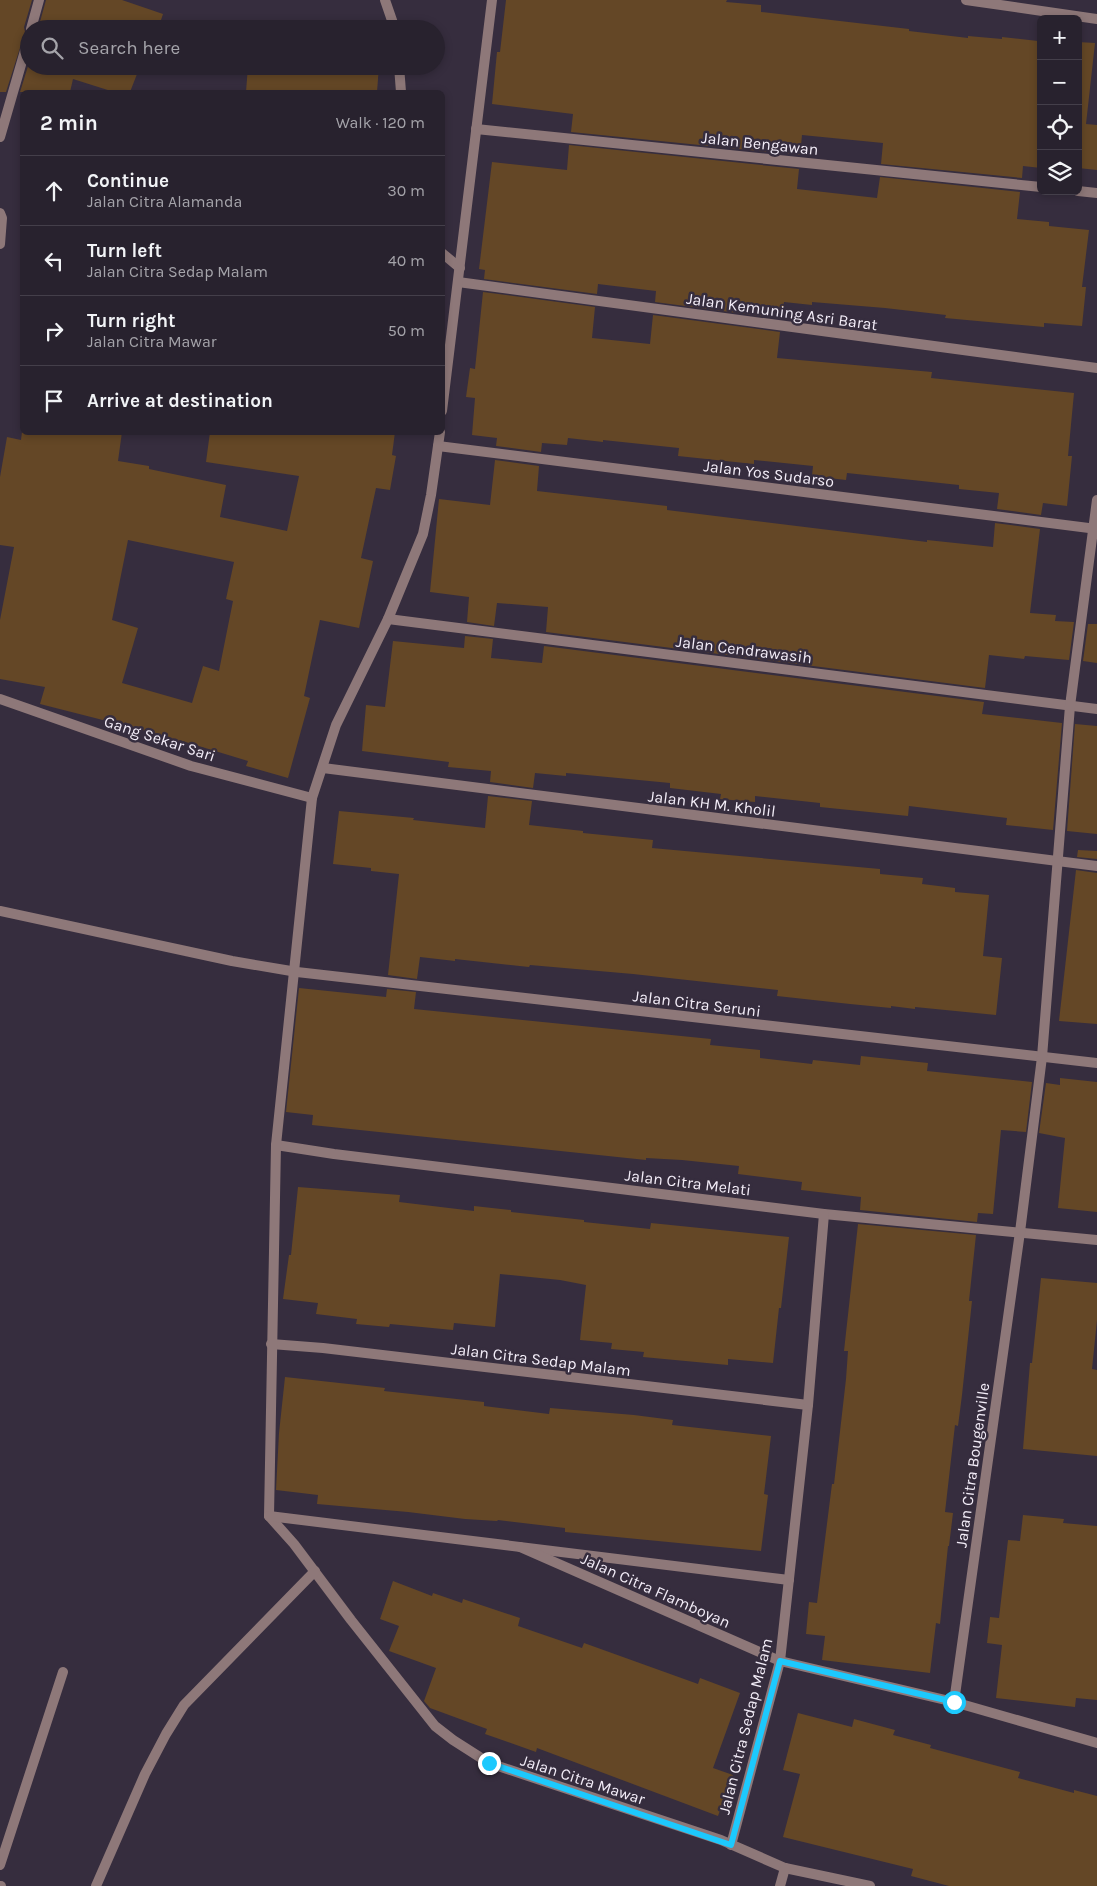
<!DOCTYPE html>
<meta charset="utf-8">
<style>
:root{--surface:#28222e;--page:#342f3a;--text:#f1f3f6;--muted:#a5a4aa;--line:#443f4a}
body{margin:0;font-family:Karla,sans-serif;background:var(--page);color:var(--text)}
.controls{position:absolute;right:15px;top:15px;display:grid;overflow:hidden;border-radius:8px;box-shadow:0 2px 8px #0003}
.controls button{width:45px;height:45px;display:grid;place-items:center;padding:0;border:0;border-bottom:1px solid var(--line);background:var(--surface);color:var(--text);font:25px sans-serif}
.stop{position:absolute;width:15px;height:15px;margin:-11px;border:4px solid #1dc9fd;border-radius:50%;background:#fff}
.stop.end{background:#1dc9fd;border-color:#fff;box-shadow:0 1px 5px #0008}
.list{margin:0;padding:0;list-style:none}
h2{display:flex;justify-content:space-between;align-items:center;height:65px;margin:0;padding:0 20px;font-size:21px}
h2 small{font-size:16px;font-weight:400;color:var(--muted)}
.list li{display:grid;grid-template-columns:32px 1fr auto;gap:15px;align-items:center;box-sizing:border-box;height:70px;padding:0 20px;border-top:1px solid var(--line)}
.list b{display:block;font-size:19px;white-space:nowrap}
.list p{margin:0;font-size:16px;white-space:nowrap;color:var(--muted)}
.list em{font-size:16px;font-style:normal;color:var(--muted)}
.icon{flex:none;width:28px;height:28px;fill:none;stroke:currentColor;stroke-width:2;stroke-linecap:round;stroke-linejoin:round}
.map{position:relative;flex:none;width:1097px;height:1886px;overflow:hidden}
.search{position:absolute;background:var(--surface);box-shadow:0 2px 8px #0003;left:20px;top:20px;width:425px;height:55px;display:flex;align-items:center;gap:12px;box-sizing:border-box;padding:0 18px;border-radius:28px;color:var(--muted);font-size:19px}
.panel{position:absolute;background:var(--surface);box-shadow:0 2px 8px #0003;left:20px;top:90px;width:425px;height:345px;border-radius:8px}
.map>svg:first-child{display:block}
.building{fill:#644726;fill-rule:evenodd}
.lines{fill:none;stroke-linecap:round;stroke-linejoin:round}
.minor{stroke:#8e7879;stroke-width:10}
.tertiary{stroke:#8e7879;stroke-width:10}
.route{stroke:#1dc9fd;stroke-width:6}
.labels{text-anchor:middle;stroke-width:5;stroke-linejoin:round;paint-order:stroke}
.street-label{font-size:16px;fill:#f3edf8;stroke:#362d3e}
</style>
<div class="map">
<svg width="1097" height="1886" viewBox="0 0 1097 1886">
<rect width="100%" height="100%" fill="#362d3e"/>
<g class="building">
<polygon points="0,0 32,0 24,27 25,32 6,92 0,92"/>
<polygon points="46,0 122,0 163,14 158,29 38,29"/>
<polygon points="506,0 727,0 726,2 761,5 761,12 909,29 909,31 968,38 968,36 1002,39 1002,37 1038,41 1039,38 1041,38 1041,168 1023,166 1022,178 881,164 883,143 802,135 800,155 571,132 573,114 492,104 497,52 500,52"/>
<polygon points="1078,42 1095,43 1086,124 1097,125 1097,170 1078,168"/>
<polygon points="29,63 29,66 144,66 143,70 139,69 130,92 114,92 73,79 70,92 20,92"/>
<polygon points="248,66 379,66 377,92 246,92"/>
<polygon points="569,145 799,169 797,189 877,198 880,177 1020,192 1017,219 1049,222 1049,226 1089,230 1082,287 1086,287 1082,326 1044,323 1044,327 1010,324 945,318 946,315 885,308 812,302 812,305 784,302 782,319 655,302 656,291 598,284 597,294 484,279 485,270 479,269 492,162 567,170"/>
<polygon points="483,292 595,307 592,338 650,344 653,315 780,332 777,358 932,372 931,378 1074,393 1068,456 1072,456 1067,506 1043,503 1041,515 997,509 999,493 959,489 959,485 847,473 846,480 812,476 813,466 754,460 754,464 678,456 679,448 603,440 603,442 568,438 567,445 542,443 541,452 496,446 497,438 472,435 475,398 466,397 470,368 475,369"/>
<path d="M22,432H122L118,461L149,466V469L226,485L220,517L287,531L299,476L206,462L210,432H395L392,455L396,456L390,490L376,488L361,558L373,561L359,628L320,620L304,696L310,698L288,778L246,766L248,761L179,740V742L145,733L146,731L40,704L45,687L0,679V620L14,547L0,545V477L7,437L21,440ZM128,540L234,562L226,599L233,601L219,671L203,666L192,703L122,683L138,628L112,620Z"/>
<polygon points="495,460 539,466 537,491 667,506 667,510 927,542 927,540 993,547 995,523 1040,529 1030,613 1056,615 1055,621 1074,622 1069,660 1025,656 1024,659 989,655 985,688 546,632 548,607 497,603 494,626 467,622 469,597 430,592 439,499 490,505"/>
<polygon points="1088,624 1097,624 1097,663 1083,661"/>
<polygon points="465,636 493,639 491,658 542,663 544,646 984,702 982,714 1062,723 1053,830 1006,825 1007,818 909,806 908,816 820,807 820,803 755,796 755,802 720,799 721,794 670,788 670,783 566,773 566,776 535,773 533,788 490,782 491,771 448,767 449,762 362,751 366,705 385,707 393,641 464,648"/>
<polygon points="1075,724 1097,726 1097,834 1067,831"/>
<polygon points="488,796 532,801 529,825 583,831 583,833 653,840 652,848 880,869 880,874 923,878 922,884 955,888 955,892 989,895 983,956 1002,958 996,1015 915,1007 915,1009 891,1006 891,1008 850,1004 777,996 778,990 633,974 530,965 529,967 455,959 455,961 420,957 417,979 388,975 399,874 371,871 371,868 333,864 339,811 414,818 413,820 485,828"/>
<polygon points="1078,850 1097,851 1097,859 1077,857"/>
<polygon points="1076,870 1097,873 1097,1024 1059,1021"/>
<polygon points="299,988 386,997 387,989 416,992 414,1009 711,1039 710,1045 760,1050 760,1058 812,1064 813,1060 860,1065 861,1056 928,1063 927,1071 1032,1082 1026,1132 1001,1130 993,1214 978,1213 977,1222 860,1210 861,1197 801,1190 802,1182 738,1174 739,1166 682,1160 646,1158 646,1160 312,1125 313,1115 286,1112"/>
<polygon points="1060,1078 1097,1082 1097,1212 1058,1208 1065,1138 1039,1133 1046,1083 1060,1085"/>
<polygon points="298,1187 400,1195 399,1202 474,1211 474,1206 511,1210 511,1212 584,1220 584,1222 650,1229 651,1223 789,1237 781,1308 779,1308 773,1363 728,1359 728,1365 643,1357 644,1352 611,1349 612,1343 580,1340 586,1285 560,1280 500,1274 495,1327 454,1323 453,1330 390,1324 389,1327 356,1324 357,1319 316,1314 318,1303 283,1299 289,1255 291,1255"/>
<polygon points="858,1224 976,1235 969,1301 972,1301 962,1395 958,1426 955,1425 945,1512 953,1513 949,1546 948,1546 940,1624 936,1623 930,1673 822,1660 825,1636 806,1634 809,1602 817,1603 832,1484 834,1484 846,1379 848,1351 844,1351"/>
<polygon points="1041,1278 1097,1283 1097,1320 1092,1369 1097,1370 1097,1456 1023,1449 1030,1363 1032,1363"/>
<polygon points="285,1377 385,1388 384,1391 484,1402 484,1406 549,1414 550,1408 634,1415 673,1420 672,1425 771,1436 764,1494 768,1495 761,1551 565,1532 565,1528 498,1520 497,1521 465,1519 408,1512 317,1504 318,1495 276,1490 279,1433"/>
<polygon points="1023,1515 1064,1519 1063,1523 1097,1526 1097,1700 1076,1698 1075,1707 996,1698 1002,1645 987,1643 990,1617 999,1618 1008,1540 1020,1541"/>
<polygon points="393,1581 432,1596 433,1593 462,1603 463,1599 520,1618 518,1626 582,1648 584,1643 698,1684 700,1678 740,1693 713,1768 733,1775 718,1816 537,1748 536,1752 485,1734 487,1729 430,1708 424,1701 436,1668 389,1651 399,1626 380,1619"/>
<polygon points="798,1713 852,1727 854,1719 895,1730 893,1735 931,1745 930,1748 1020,1772 1018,1778 1074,1793 1074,1790 1097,1796 1097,1886 949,1886 911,1876 913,1869 783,1837 800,1774 783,1770"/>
</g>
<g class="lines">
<g class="minor">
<polyline points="385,0 395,29"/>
<polyline points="966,0 1097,19"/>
<polyline points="31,29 39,0"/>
<polyline points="399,66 401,92"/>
<polyline points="476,129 1041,187"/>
<polyline points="0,137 29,37"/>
<polyline points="1078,191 1097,193"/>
<polyline points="0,213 2,218 0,244"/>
<polyline points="442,253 460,268"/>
<polyline points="458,282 1097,368"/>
<polyline points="442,411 492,0"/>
<polyline points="438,446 1097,529"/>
<polyline points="388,619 1097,709"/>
<polyline points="0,699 191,766 312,798"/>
<polyline points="323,768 1097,866"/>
<polyline points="0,911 232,961 297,972 1097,1063"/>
<polyline points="276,1145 334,1154 824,1214 1097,1240"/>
<polyline points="271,1344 323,1348 808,1405"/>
<polyline points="269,1516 276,1145 312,798 336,725 388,619 423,534 431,495 440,432"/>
<polyline points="269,1516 294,1544 351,1620 435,1726 453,1740 489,1763 721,1840 785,1868 870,1886"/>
<polyline points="269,1516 789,1580"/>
<polyline points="520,1547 780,1661 954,1702 1097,1743"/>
<polyline points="954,1702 1020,1232 1042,1057 1070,706 1097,500"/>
<polyline points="731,1845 780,1661 808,1405 824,1214"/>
<polyline points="0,1865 63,1672"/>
<polyline points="96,1886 145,1774 166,1734 184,1705 315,1571"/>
<polyline points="780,1886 785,1868"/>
</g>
<polyline class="tertiary" points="0,1886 1,1886"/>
</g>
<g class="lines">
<polyline class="route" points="489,1763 731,1845 780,1661 954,1702"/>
</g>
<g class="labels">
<g class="street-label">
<text transform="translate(760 143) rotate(6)" y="6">Jalan Bengawan</text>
<text transform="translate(782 311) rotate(8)" y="6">Jalan Kemuning Asri Barat</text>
<text transform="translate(769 473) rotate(7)" y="6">Jalan Yos Sudarso</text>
<text transform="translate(744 649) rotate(7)" y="6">Jalan Cendrawasih</text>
<text transform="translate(160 738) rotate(18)" y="6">Gang Sekar Sari</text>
<text transform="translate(712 803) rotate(7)" y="6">Jalan KH M. Kholil</text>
<text transform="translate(697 1003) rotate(7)" y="6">Jalan Citra Seruni</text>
<text transform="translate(688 1182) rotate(7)" y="6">Jalan Citra Melati</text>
<text transform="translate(541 1359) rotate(7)" y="6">Jalan Citra Sedap Malam</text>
<text transform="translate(972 1465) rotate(-82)" y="6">Jalan Citra Bougenville</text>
<text transform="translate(656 1590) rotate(24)" y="6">Jalan Citra Flamboyan</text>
<text transform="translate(745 1726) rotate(-76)" y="6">Jalan Citra Sedap Malam</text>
<text transform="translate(583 1779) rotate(18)" y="6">Jalan Citra Mawar</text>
</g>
</g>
</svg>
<div class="controls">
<button>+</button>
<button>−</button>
<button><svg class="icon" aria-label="locate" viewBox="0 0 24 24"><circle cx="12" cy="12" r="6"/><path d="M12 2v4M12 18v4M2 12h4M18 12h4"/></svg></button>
<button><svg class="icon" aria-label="layers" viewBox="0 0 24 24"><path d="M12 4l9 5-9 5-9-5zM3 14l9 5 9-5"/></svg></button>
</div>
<div class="stop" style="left:954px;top:1702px"></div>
<div class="stop end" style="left:489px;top:1763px"></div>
<div class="search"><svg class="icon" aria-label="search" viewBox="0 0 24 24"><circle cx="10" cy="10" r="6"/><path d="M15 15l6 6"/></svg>Search here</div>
<section class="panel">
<h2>2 min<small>Walk · 120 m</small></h2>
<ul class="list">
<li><svg class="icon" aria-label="ahead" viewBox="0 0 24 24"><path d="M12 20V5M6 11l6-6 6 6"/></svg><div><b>Continue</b><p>Jalan Citra Alamanda</p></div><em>30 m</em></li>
<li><svg class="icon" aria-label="left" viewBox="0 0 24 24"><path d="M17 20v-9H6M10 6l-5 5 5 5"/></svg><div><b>Turn left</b><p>Jalan Citra Sedap Malam</p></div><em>40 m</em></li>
<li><svg class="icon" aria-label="right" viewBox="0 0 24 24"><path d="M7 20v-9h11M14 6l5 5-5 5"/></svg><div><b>Turn right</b><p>Jalan Citra Mawar</p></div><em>50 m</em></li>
<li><svg class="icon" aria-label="arrive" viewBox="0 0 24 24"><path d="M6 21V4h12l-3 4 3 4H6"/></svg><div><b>Arrive at destination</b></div></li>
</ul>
</section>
</div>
